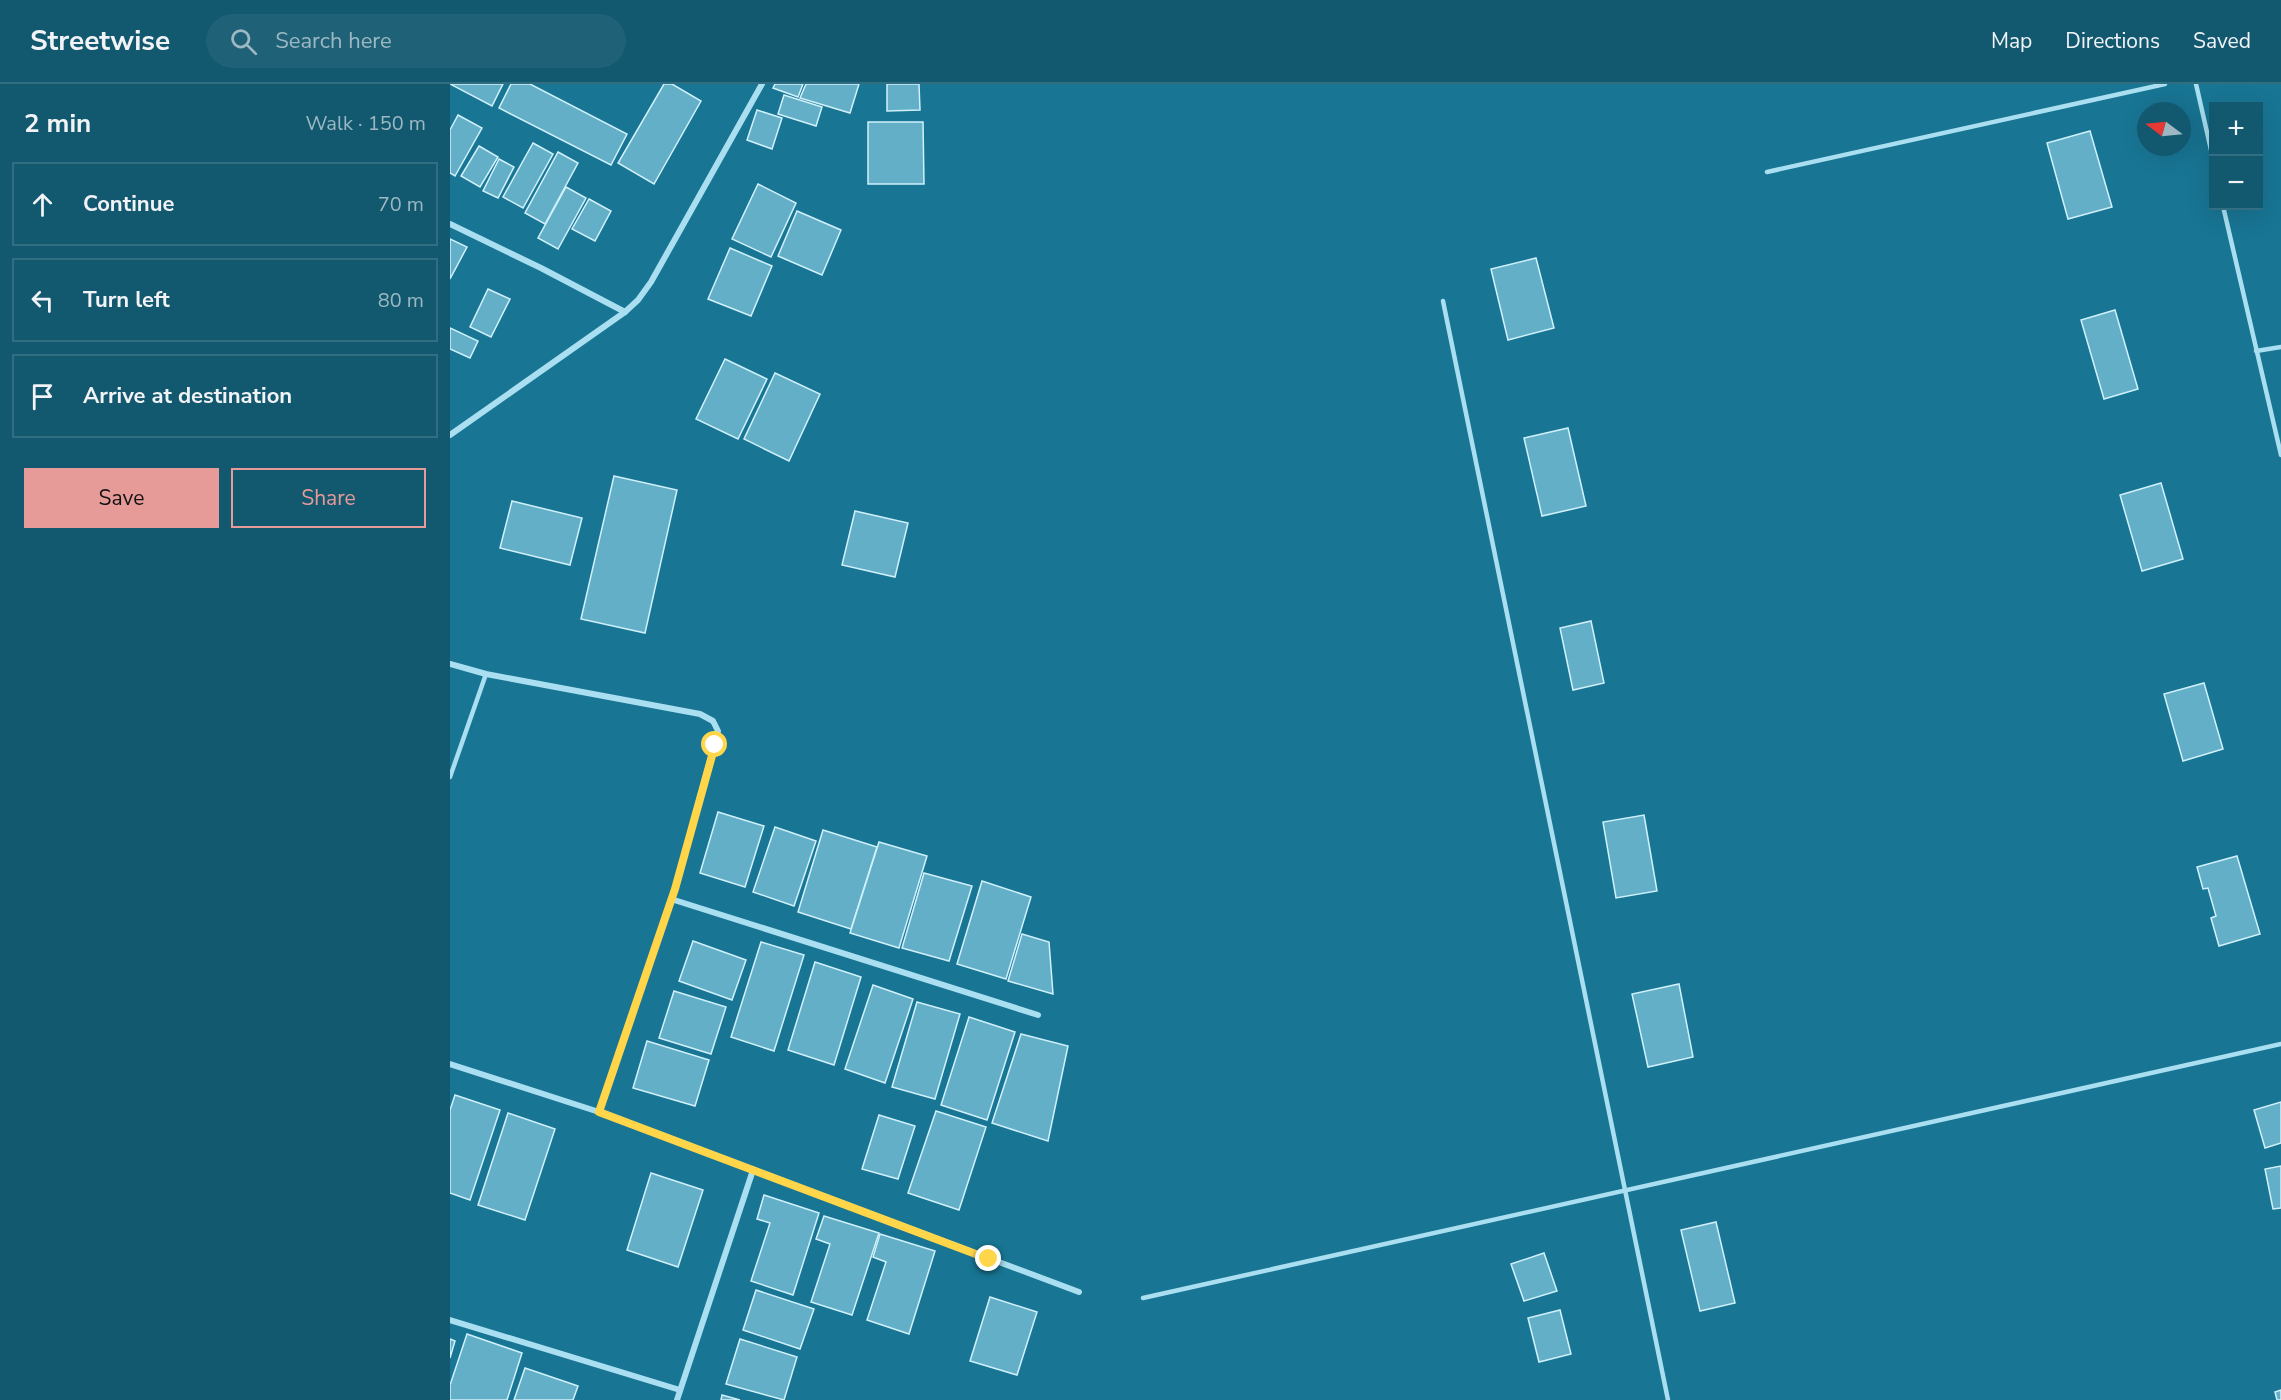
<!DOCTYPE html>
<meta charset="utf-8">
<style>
:root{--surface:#12586f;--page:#1f6177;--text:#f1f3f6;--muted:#9cb8c3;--line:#316e82;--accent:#e69b98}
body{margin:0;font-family:"Nunito Sans",sans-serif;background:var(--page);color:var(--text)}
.controls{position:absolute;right:18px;top:18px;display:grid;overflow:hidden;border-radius:0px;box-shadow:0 6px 24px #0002}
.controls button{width:54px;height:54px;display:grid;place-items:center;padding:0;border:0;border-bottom:2px solid var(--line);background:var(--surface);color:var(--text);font:30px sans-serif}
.compass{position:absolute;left:1687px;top:18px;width:54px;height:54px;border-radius:50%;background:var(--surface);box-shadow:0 6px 24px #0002;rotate:286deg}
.stop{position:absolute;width:18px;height:18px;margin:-14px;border:4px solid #ffd54a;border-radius:50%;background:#fff}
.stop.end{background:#ffd54a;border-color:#fff;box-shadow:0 2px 6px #0008}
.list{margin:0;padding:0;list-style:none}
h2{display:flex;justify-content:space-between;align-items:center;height:78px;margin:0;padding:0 24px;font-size:26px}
h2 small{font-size:20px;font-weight:400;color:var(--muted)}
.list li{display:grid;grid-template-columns:39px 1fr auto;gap:18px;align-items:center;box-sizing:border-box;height:84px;margin:0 12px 12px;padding:0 12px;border:2px solid var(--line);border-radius:0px}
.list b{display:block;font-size:22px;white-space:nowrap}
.list em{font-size:20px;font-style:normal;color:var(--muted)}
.actions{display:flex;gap:12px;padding:18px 24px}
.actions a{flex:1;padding:14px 0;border:2px solid var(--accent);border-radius:0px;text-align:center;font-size:21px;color:var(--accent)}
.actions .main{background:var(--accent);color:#111}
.icon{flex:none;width:33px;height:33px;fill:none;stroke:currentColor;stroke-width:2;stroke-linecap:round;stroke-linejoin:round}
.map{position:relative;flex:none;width:1831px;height:1316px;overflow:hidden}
header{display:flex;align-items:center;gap:36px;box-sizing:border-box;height:84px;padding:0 30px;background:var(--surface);border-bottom:2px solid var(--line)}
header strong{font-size:28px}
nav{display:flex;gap:33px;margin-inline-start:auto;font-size:21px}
.search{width:420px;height:54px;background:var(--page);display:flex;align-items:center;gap:15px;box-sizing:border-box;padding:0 21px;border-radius:33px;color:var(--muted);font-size:22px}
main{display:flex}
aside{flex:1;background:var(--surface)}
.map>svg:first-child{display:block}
.building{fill:#63afc8;stroke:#d0f1fb;stroke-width:1.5}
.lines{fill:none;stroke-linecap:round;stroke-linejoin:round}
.service{stroke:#a9dff0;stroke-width:4.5}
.minor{stroke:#a9dff0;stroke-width:6}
.route{stroke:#ffd54a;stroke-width:8}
</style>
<header>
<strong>Streetwise</strong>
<div class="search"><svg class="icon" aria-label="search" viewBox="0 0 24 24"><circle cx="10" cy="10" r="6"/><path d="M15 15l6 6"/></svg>Search here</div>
<nav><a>Map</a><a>Directions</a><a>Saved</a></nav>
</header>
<main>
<aside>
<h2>2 min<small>Walk · 150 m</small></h2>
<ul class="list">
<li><svg class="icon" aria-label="ahead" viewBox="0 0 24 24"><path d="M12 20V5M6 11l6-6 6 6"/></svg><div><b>Continue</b></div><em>70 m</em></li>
<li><svg class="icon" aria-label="left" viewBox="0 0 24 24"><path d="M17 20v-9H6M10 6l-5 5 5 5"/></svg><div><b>Turn left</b></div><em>80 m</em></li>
<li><svg class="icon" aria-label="arrive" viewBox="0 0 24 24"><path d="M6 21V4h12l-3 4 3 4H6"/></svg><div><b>Arrive at destination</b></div></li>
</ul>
<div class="actions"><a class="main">Save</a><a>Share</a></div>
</aside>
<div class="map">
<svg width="1831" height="1316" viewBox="0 0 1831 1316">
<rect width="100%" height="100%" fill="#187594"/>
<g class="building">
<polygon points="0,0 53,0 42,22"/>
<polygon points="61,0 80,0 177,50 161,81 49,24"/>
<polygon points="214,0 222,0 251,17 204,100 168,79"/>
<polygon points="325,0 353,0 348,13 323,4"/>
<polygon points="356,0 409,0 400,29 350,14"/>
<polygon points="437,0 469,0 470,26 437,27"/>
<polygon points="334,11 372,23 366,42 328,30"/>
<polygon points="307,26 332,34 322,65 297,56"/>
<polygon points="8,31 32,44 5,92 0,89 0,46"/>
<polygon points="418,38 473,38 474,100 418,100"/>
<polygon points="1640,47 1662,123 1618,135 1597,59"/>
<polygon points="83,59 103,70 73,124 53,113"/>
<polygon points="29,62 48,73 30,103 11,92"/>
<polygon points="108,68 128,79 95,140 75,129"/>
<polygon points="49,75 64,83 48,114 33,107"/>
<polygon points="308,100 346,119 321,173 282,155"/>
<polygon points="116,103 136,114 108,165 88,154"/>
<polygon points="139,115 161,127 145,157 122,145"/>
<polygon points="347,127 391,146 372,191 328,172"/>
<polygon points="0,155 17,163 0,195"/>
<polygon points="280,164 322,182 301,232 258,215"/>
<polygon points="1086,174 1104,244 1058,256 1041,185"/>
<polygon points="38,205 60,215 41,253 20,243"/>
<polygon points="1665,226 1688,305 1654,315 1631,236"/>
<polygon points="0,244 28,257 20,274 0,265"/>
<polygon points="275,275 317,295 288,355 246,335"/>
<polygon points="325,289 370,310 339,377 294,355"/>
<polygon points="1118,344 1136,422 1092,432 1074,354"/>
<polygon points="164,392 227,406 195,549 131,535"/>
<polygon points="1711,399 1733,475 1692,487 1670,411"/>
<polygon points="62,417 132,434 120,481 50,464"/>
<polygon points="405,427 458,439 445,493 392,481"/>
<polygon points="1141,537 1154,599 1123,606 1110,544"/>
<polygon points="1754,599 1773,665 1733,677 1714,610"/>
<polygon points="268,728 314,742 295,803 250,789"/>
<polygon points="1194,731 1207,807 1166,814 1153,738"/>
<polygon points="325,743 366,757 344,822 303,808"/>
<polygon points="373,746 427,763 401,845 348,828"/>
<polygon points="429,758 477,772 449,864 400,849"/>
<polygon points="1787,772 1810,850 1769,862 1761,834 1766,832 1758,804 1753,805 1747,783"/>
<polygon points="474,789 522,802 499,877 452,864"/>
<polygon points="532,797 581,813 556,895 507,880"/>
<polygon points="572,850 599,858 603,910 558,897"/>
<polygon points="243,857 296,876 282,916 229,897"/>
<polygon points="311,858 354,871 324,967 281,953"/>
<polygon points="365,878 411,893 384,981 338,966"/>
<polygon points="1229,900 1243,973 1198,983 1182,910"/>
<polygon points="423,901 463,915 435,999 395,985"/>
<polygon points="224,907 276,923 261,970 209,954"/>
<polygon points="467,918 510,930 485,1015 442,1003"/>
<polygon points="519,933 565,948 537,1036 491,1021"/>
<polygon points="571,950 618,962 598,1057 542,1039"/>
<polygon points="197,957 259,976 245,1022 183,1004"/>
<polygon points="5,1011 50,1026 20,1116 0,1109 0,1026"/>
<polygon points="1831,1018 1831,1059 1815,1064 1804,1026"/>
<polygon points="486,1027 536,1043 509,1126 458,1109"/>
<polygon points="58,1029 105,1045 75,1136 28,1121"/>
<polygon points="429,1031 465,1042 448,1095 412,1085"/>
<polygon points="1831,1082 1831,1124 1823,1125 1815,1085"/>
<polygon points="201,1089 253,1106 228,1183 177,1166"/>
<polygon points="314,1111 369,1129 343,1211 301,1197 320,1139 307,1135"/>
<polygon points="374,1132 429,1149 402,1231 361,1218 380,1160 366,1155"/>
<polygon points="1266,1138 1285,1219 1250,1227 1231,1146"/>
<polygon points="430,1150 485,1167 459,1250 417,1236 436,1178 423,1173"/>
<polygon points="1094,1169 1107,1207 1074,1217 1061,1180"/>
<polygon points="306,1206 364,1225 350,1265 293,1246"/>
<polygon points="540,1213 587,1228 567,1291 520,1277"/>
<polygon points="1110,1226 1121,1270 1089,1278 1078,1234"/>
<polygon points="17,1250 72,1269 57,1316 0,1316 0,1301"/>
<polygon points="0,1255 5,1257 0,1274"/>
<polygon points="290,1255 347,1273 334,1316 276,1300"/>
<polygon points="75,1284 128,1302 123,1316 64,1316"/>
<polygon points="1831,1306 1831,1316 1827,1316 1825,1308"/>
<polygon points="272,1311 290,1316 271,1316"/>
</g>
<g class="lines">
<g class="service">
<polyline points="1746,0 1764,79"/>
<polyline points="1317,88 1715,0"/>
<polyline points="1773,122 1831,371"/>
<polyline points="993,217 1218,1316"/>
<polyline points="1806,267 1831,263"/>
<polyline points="0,693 36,590"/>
<polyline points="693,1214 1831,960"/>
</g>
<g class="minor">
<polyline points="0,140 91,184 175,228"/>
<polyline points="0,351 175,228 188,216 201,198 312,0"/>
<polyline points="0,580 36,590 250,630 263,637 268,647 225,805 149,1028"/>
<polyline points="221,815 588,931"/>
<polyline points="0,980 149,1028 629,1208"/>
<polyline points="0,1236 230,1306"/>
<polyline points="227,1316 303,1086"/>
</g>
</g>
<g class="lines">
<polyline class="route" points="265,661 225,805 149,1028 539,1175"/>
</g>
</svg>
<div class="controls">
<button>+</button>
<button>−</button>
</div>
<svg class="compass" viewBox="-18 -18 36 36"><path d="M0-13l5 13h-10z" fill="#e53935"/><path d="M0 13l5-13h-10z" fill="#9cb8c3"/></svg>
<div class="stop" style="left:265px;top:661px"></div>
<div class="stop end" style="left:539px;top:1175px"></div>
</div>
</main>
